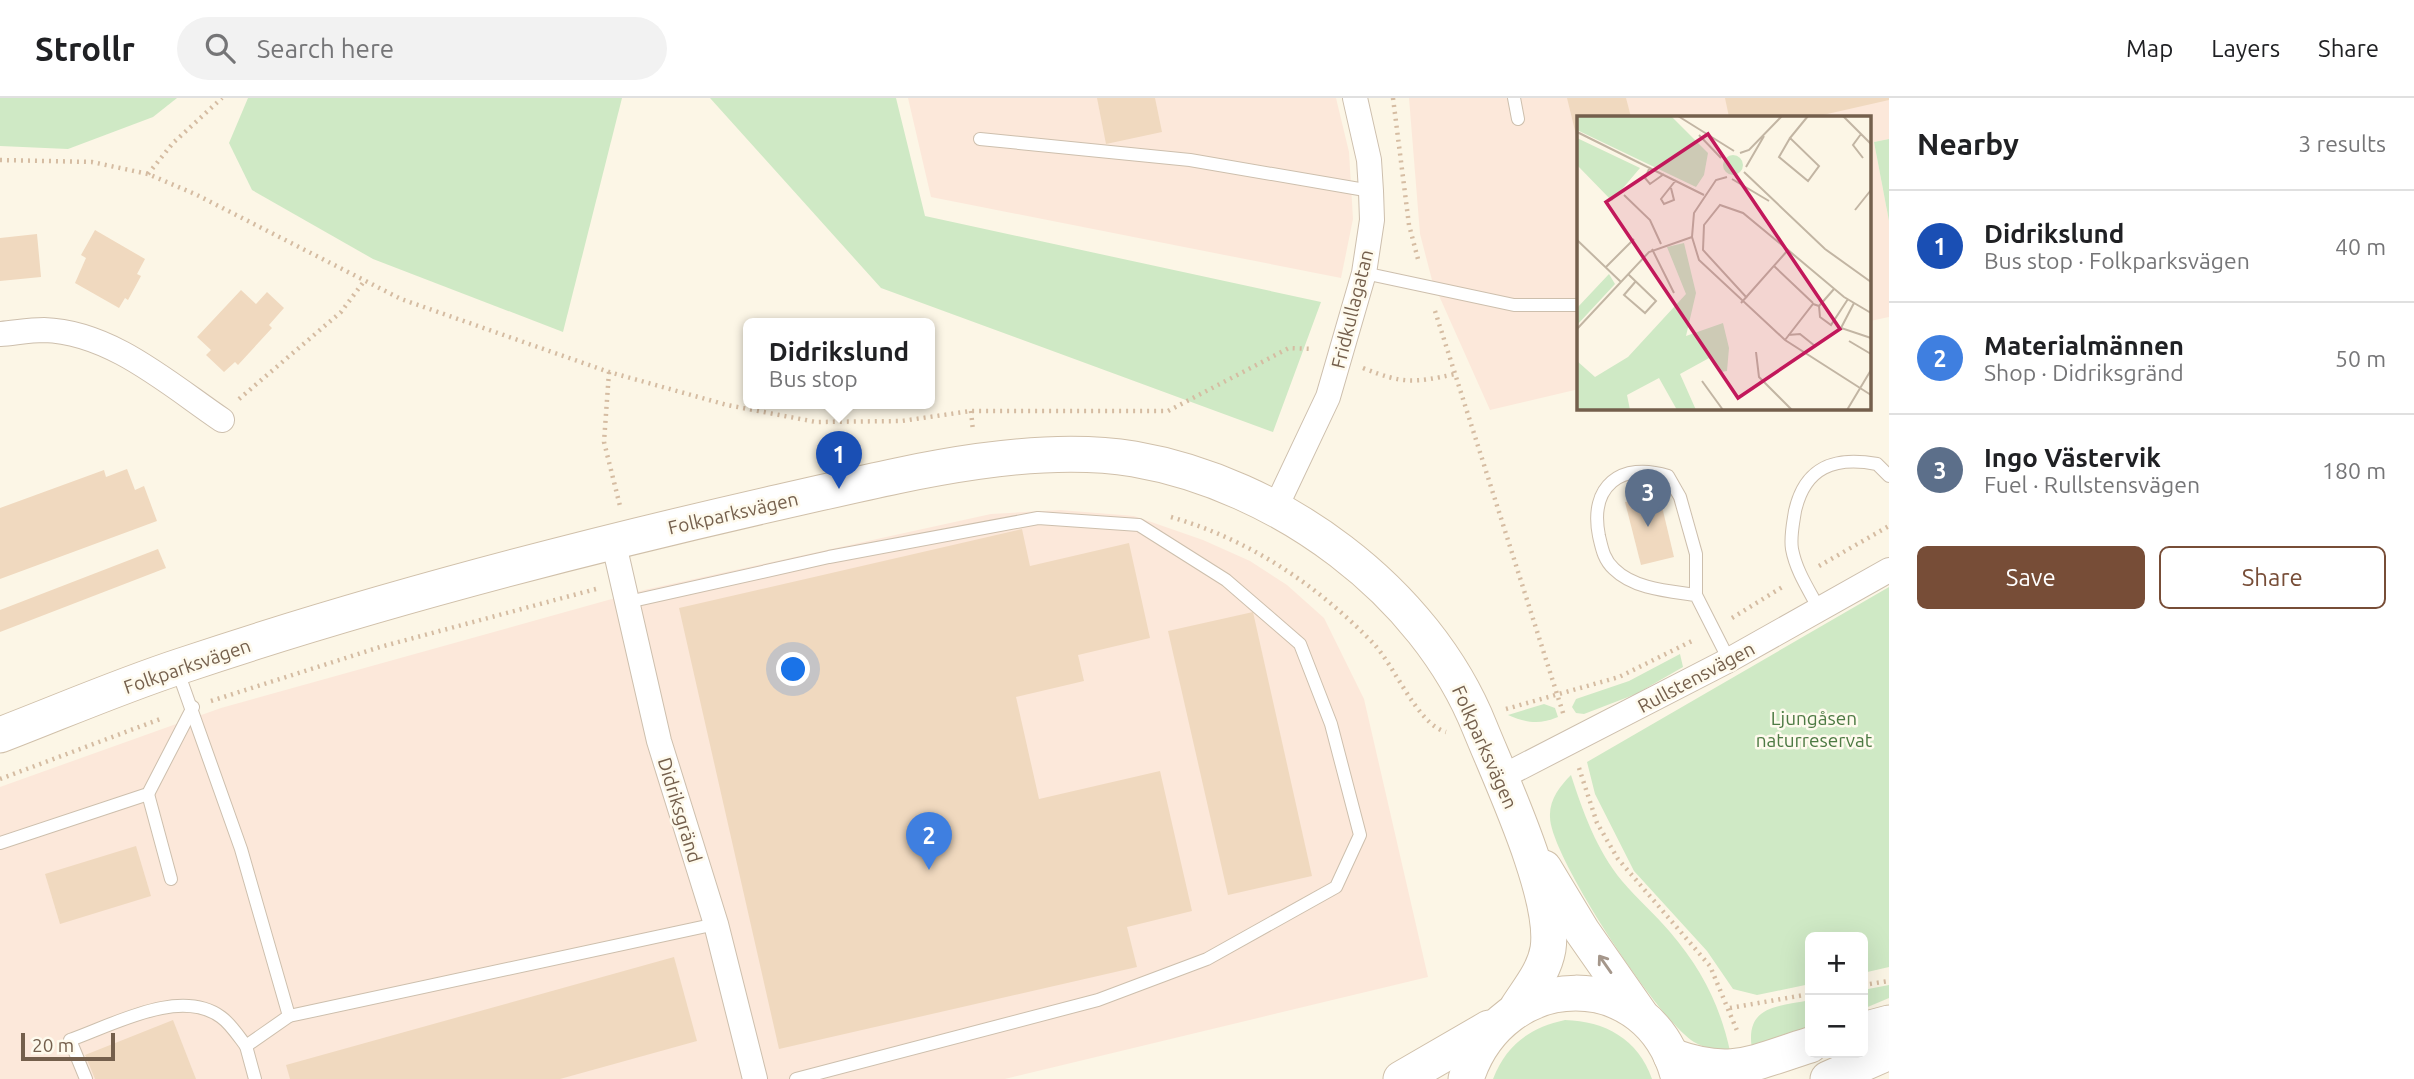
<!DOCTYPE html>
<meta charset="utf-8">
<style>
:root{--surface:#fff;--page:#f2f2f2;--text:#202124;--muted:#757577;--line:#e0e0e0;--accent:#774d37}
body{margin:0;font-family:Ubuntu,sans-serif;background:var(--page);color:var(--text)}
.controls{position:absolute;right:21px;bottom:21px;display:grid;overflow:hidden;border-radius:10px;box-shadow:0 7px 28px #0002}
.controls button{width:63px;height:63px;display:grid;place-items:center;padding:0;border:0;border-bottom:2px solid var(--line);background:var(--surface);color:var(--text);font:35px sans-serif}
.scale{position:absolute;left:21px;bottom:18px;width:94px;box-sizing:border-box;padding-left:7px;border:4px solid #745f4c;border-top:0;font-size:19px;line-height:24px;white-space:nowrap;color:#745f4c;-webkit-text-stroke:5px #fefaed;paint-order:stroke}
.you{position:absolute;left:794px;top:572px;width:24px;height:24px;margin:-18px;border:5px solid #fff;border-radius:50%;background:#1a73e8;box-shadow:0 0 0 10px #1a73e833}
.badge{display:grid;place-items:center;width:46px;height:46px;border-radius:50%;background:var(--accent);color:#fff;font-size:23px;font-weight:700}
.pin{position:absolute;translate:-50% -58px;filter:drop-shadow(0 2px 4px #0008)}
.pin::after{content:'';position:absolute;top:37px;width:24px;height:21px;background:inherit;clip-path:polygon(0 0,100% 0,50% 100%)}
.popup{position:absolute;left:743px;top:220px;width:192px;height:91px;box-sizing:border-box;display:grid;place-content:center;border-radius:10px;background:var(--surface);filter:drop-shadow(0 2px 5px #0005);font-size:23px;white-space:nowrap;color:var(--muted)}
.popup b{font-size:26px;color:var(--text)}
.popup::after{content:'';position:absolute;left:50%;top:100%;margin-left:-14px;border:14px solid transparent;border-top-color:var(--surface)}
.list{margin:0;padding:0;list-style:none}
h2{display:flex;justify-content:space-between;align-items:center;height:91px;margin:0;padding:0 28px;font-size:30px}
h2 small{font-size:23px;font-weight:400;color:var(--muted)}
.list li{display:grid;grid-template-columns:46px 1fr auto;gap:21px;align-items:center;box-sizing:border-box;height:112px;padding:0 28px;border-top:2px solid var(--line)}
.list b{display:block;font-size:26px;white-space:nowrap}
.list p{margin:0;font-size:23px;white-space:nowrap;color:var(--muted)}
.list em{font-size:23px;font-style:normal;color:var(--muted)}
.actions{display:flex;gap:14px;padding:21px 28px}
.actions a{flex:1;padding:16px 0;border:2px solid var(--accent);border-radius:10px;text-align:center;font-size:24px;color:var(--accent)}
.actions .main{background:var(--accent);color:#fff}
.icon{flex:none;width:38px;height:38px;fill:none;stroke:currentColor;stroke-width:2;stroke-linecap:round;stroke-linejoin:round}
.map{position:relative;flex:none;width:1889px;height:981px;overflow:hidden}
header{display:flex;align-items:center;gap:42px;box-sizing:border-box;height:98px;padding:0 35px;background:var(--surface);border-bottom:2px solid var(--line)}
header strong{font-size:33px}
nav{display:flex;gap:38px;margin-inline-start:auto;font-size:24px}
.search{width:490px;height:63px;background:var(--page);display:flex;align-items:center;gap:18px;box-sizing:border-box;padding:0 24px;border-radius:38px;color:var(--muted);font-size:26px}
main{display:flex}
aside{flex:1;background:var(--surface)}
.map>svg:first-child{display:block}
.commercial{fill:#fce8da}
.green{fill:#cfe9c5}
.building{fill:#f0d9bf}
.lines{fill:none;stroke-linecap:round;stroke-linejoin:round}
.lane-casing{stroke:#cdbfad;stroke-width:14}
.street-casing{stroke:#cdbfad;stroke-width:26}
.secondary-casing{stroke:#d0c0aa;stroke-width:37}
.path{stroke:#d5bca2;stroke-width:4.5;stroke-dasharray:2 5;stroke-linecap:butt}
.lane{stroke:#fff;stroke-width:12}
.street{stroke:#fff;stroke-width:24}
.secondary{stroke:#fff;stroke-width:35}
.oneway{stroke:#a5978b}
.labels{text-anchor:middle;stroke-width:5;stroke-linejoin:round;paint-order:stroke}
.street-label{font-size:19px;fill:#745f4c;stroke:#fefaed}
.park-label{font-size:19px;fill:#4d7a43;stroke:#fefaed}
.inset-road{fill:none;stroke:#c2b5a3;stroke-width:2}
.view{fill:#c2185b;fill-opacity:0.15;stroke:#c2185b;stroke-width:3.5}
.inset-edge{fill:none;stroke:#745f4c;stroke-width:3.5}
</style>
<header>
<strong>Strollr</strong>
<div class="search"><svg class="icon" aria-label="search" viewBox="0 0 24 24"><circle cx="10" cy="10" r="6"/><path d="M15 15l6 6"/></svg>Search here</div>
<nav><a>Map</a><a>Layers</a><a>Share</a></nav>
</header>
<main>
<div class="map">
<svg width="1889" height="981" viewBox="0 0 1889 981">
<rect width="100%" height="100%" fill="#fcf6e6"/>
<g class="commercial">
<polygon points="908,0 1336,0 1349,54 1353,121 1341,180 931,99"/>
<polygon points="1409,0 1889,0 1889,41 1874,44 1889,123 1889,219 1870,223 1870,19 1579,19 1579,291 1490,312 1432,182 1420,136"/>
<polygon points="1060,412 1134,418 1203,442 1250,463 1287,487 1324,520 1364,601 1428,879 1005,981 0,981 0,689 221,610 644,492 991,416"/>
</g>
<g class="green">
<polygon points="0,0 177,0 153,19 68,51 0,48"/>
<polygon points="248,0 622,0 563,234 373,161 252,92 229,45"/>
<polygon points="710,0 896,0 925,118 1321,204 1273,334 881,190"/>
<polygon points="1889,41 1889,123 1874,44"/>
<polygon points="1889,489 1889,869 1863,875 1863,839 1810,839 1810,886 1757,897 1733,891 1707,853 1634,773 1595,696 1587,664"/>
<polygon points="1680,556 1683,569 1636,596 1584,616 1576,615 1572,609 1576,601 1629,583"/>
<path d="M1544,606L1555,610L1558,619C1539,627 1527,625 1508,617Z"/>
<path d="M1571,677C1583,714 1597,753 1622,783C1637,801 1655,816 1670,834C1701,870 1720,907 1730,953C1718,951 1705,951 1694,944C1659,923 1550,758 1550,719C1549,702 1560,688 1571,677Z"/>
<polygon points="1889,887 1889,900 1863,911 1863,892"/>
<path d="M1810,902V930L1752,951C1745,908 1776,909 1810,902Z"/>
<path d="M1565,922C1605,923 1638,941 1652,981H1493C1506,947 1529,930 1565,922Z"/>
</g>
<g class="building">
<polygon points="1097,0 1155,0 1162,34 1106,46"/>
<polygon points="1567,0 1626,0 1631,19 1579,19 1578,45"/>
<polygon points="1725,0 1889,0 1889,2 1814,19 1729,19"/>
<polygon points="95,132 145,161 137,176 141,178 128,202 125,200 119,210 75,185 86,160 81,157"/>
<polygon points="37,136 41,179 0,183 0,140"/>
<polygon points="241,192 256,206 267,194 284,210 269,227 272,230 238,267 235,264 224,274 206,257 211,252 197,239"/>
<polygon points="127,371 135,392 144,388 157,423 0,481 0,410 104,372 106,379"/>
<polygon points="1659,396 1674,459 1641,467 1625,404"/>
<polygon points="1022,431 1030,468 1129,445 1150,540 1078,557 1084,583 1016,599 1039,701 1160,673 1192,813 1127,829 1137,869 779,951 679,510"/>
<polygon points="158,451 166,470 0,534 0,512"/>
<polygon points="1253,514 1312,778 1228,797 1168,533"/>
<polygon points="136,748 151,798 60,826 45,776"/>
<polygon points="674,859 697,943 560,981 290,981 286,967"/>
<polygon points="173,922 196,981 95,981 85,957"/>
</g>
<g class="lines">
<defs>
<g id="lane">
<polyline points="1514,0 1518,21"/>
<polyline points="980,41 1190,62 1371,93"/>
<polyline points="1364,175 1514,207 1579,207"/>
<path d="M1696,497C1669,493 1634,491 1614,471C1604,462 1602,451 1599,438C1589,388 1621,363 1668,378L1680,399L1696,456V497L1729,562"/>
<polyline points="628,504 829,459 1038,420 1139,427 1226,482 1300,546 1331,626 1360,737 1336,789 1207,861 1098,902 796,981"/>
<path d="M1819,511C1809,492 1796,473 1792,451C1790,439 1793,426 1795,413C1805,369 1834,358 1877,366L1889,378"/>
<polyline points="177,571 241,751 289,918 246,948 255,981"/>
<polyline points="148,696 171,781"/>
<polyline points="0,745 148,696 193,609"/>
<polyline points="289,918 716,826"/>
<path d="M86,981L70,942C113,927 180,889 221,919C231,926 239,939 246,948"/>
</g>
<g id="street">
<path d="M0,236C14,235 29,232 44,232C111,234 169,286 222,322"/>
<polyline points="1275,411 1328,299 1364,175 1372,122 1371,93 1369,62 1355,0"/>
<polyline points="613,442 659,643 716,826 755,981"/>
<polyline points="1500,680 1729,562 1889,472"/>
</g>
<g id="secondary">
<path d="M0,637C60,614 120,588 181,568C377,502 578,450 780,404C888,380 1024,343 1134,361C1279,386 1425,492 1480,630C1501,682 1556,798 1548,851C1544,874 1529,891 1517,910"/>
<polyline points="1544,770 1582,833 1640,916"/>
<polyline points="1863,932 1889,925"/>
<path d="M1671,958C1732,980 1752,965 1810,947"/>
<polyline points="1401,981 1489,930"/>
<path d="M1466,981C1502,867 1651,866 1679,981"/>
<polyline points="1828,981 1889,954"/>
</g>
</defs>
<use href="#lane" class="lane-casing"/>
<use href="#street" class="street-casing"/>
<use href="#secondary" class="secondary-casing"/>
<g class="path">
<polyline points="1393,0 1409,127 1419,165"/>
<polyline points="0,62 92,64 148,76 195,96 401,201 609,274 727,307 816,324 902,323 971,313 1168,313 1289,250 1312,251"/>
<polyline points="148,76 173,45 222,0"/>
<polyline points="1435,213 1564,618"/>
<path d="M1363,270C1403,286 1414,285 1455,276"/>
<polyline points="609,274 604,344 620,408"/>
<polyline points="239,301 341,214 365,182"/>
<polyline points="971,313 973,333"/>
<path d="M1171,419C1250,442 1316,486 1373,545C1395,568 1417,626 1446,634"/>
<polyline points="1819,468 1889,428"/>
<polyline points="1732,520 1784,488"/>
<polyline points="211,603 380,549 596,491"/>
<polyline points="1506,611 1619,579 1694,542"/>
<polyline points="1579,670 1597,725 1618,761 1710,868 1738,935"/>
<polyline points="0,681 163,620"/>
<polyline points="1863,887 1889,883"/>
<polyline points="1730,910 1810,896"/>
</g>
<use href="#lane" class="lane"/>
<use href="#street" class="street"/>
<use href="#secondary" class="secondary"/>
</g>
<defs><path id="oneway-shaft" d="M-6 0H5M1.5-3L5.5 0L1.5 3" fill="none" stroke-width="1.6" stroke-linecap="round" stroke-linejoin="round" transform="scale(1.75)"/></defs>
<use class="oneway" href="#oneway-shaft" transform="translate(1605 866) rotate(-125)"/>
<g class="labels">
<g class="street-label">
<text transform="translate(1352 211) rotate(-76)" y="7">Fridkullagatan</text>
<text transform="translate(733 415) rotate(-13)" y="7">Folkparksvägen</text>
<text transform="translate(187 568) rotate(-19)" y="7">Folkparksvägen</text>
<text transform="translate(1696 579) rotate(-28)" y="7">Rullstensvägen</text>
<text transform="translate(1485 649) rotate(66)" y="7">Folkparksvägen</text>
<text transform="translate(680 712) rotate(73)" y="7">Didriksgränd</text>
</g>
<g class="park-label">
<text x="1814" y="627">Ljungåsen<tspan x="1814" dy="22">naturreservat</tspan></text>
</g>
</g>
<g transform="translate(1577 18)">
<rect width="294" height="294" fill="#fcf6e6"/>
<path d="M0,0H94L131,37L127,59L119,71L0,14ZM0,22L63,52L35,85L0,49ZM146 49a10 10 0 1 1 20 0a10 10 0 1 1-20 0ZM107,127L119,177L109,220L146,207L152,232L150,255L144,256L134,241L103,258L119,294H100L82,262L50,279L53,294H0V245L18,261L51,241L109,178L90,131ZM32,158L38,168L0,209V192Z" fill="#cfe9c5"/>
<path class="inset-road" d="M101,0L157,35M266,0L294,28M0,16L127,79M284,18L276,29L286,42M122,19L144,42M213,22L202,41L231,65L242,50L213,22L231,0M163,37L172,34L205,0M73,51L68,62L73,68L87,58M169,51L187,20M167,56L248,133L294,166M150,61L139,64L117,97L115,121L122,144L208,224L294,279M155,63L192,85M94,72L97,84L87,88L84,83L99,64M47,79L73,104L84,128M278,94L294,74M0,124L44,166M75,133L97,177M197,150L236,187M28,152L57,123M51,158L77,183L79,185L68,197L47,179L59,165M170,182L126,134L127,109L143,89L166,97L211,134M164,187L211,134L267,181L294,197M277,187L264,212L294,222M242,190L243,201L254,209L271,183M0,213L72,136L115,121M211,219L223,218L238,230M208,224L236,188L242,190L257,173M272,225L294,238M179,236L182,261L215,294M125,265L146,294M270,294L294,254"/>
<path class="view" d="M131,18L263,213L161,282L29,86Z"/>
<rect width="294" height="294" class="inset-edge"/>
</g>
</svg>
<div class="controls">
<button>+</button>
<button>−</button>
</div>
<div class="scale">20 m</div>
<div class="you"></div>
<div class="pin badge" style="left:839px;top:391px;background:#1a4fb4">1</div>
<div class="popup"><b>Didrikslund</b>Bus stop</div>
<div class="pin badge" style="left:929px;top:772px;background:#3f7fe0">2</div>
<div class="pin badge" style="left:1648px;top:429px;background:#5c6f8a">3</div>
</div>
<aside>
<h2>Nearby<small>3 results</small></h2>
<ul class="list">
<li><span class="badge" style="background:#1a4fb4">1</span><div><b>Didrikslund</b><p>Bus stop · Folkparksvägen</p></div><em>40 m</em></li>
<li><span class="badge" style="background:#3f7fe0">2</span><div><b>Materialmännen</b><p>Shop · Didriksgränd</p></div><em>50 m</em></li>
<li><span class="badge" style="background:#5c6f8a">3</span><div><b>Ingo Västervik</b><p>Fuel · Rullstensvägen</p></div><em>180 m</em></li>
</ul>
<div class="actions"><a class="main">Save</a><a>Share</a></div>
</aside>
</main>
